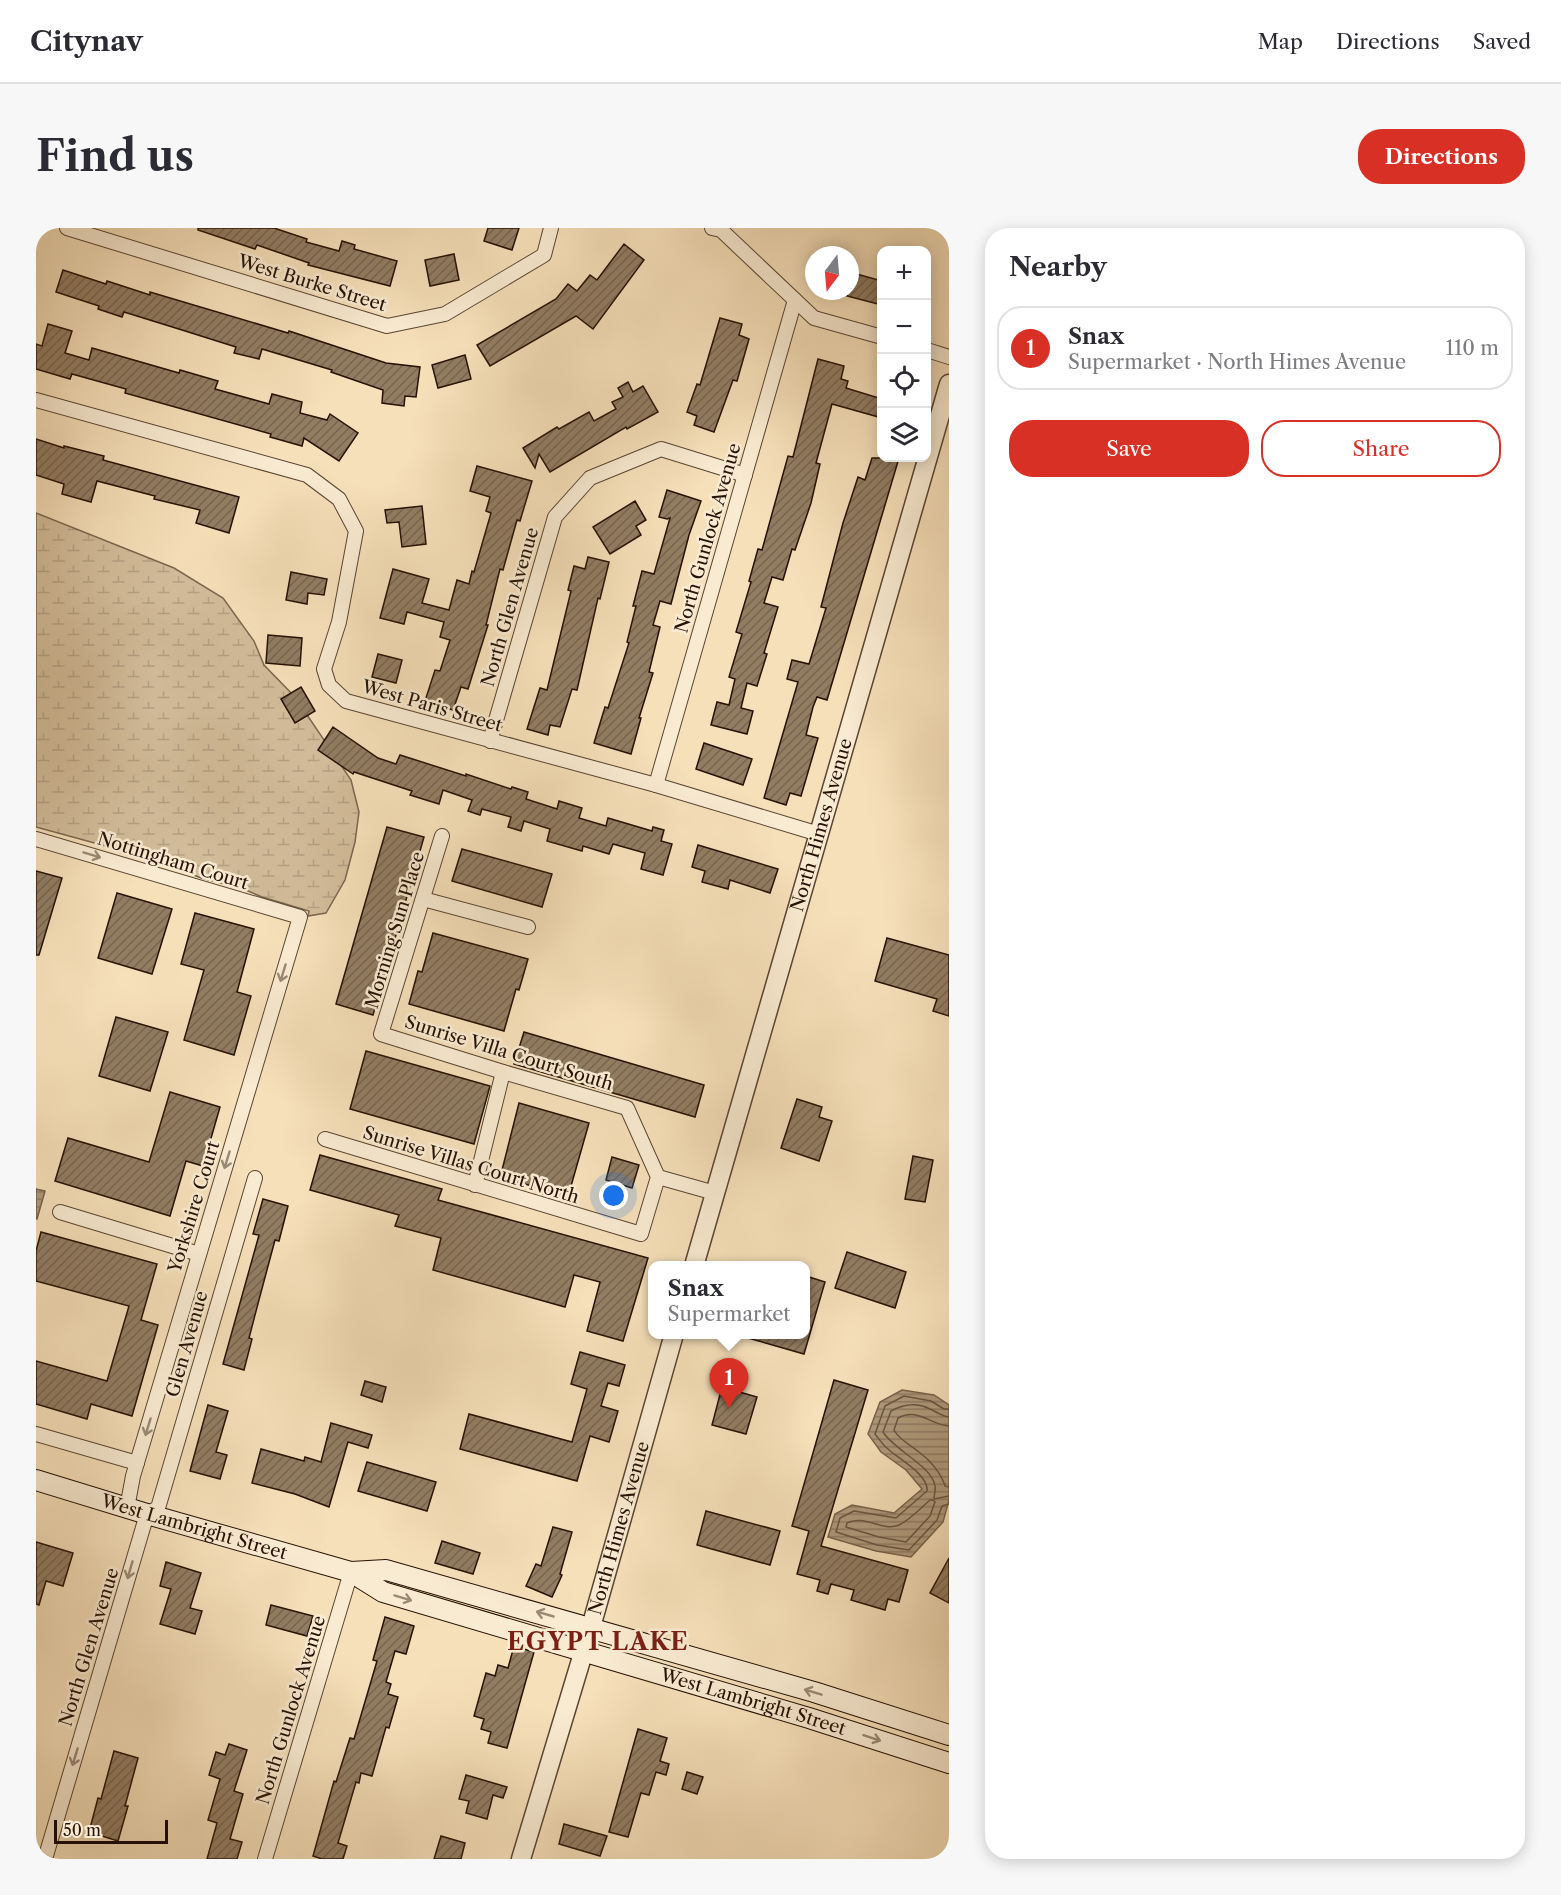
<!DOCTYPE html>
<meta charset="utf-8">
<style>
:root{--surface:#fff;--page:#f7f7f7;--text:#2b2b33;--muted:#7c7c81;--line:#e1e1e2;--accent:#d93025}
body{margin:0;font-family:"Libre Caslon Text",serif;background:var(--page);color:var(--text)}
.controls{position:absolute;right:18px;top:18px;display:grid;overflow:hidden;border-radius:12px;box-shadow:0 3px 15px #0003}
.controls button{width:54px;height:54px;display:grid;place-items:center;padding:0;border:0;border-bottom:2px solid var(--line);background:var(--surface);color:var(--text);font:30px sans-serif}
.compass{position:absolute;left:769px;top:18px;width:54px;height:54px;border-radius:50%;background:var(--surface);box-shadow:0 3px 15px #0003;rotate:196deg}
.scale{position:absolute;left:18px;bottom:15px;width:114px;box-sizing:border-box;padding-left:6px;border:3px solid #261104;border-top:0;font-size:16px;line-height:21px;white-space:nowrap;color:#261104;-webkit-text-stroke:4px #f9ebd2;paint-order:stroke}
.you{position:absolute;left:578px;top:968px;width:21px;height:21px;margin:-15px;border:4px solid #fff;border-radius:50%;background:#1a73e8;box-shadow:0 0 0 9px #1a73e833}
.badge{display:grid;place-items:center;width:39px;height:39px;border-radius:50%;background:var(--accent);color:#fff;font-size:20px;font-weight:700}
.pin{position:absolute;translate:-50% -50px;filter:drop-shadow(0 2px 3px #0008)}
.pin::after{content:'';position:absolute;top:32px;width:21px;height:18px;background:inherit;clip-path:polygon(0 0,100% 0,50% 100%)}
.popup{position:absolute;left:612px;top:1033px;width:162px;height:78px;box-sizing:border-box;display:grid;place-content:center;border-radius:12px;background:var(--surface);filter:drop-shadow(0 2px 4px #0005);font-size:20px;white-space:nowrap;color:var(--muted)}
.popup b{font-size:22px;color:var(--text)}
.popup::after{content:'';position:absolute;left:50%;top:100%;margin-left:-12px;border:12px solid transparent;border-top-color:var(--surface)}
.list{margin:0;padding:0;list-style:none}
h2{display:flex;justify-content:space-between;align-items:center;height:78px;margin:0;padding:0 24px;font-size:26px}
h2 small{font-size:20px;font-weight:400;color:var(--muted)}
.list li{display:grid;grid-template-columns:39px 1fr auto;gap:18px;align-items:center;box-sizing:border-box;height:84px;margin:0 12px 12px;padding:0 12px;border:2px solid var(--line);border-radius:24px}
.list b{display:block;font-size:22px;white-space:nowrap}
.list p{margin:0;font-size:20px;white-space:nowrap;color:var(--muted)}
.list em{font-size:20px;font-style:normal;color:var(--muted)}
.actions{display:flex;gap:12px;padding:18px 24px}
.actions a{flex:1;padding:14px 0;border:2px solid var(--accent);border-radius:24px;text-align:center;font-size:21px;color:var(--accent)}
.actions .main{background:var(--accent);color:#fff}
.icon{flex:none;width:33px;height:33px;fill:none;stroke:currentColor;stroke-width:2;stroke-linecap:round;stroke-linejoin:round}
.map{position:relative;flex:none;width:913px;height:1631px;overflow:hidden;border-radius:24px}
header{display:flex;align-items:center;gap:36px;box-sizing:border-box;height:84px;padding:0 30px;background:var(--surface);border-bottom:2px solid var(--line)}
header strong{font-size:28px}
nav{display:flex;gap:33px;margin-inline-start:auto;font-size:21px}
.intro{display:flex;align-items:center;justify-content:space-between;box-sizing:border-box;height:144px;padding:0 36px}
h1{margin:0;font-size:42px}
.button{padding:15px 27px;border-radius:24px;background:var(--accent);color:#fff;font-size:21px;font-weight:700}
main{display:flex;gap:36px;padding:0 36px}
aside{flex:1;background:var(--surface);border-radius:24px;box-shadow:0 3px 15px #0003}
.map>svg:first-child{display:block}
.wetland{fill:url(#wetland-marsh);stroke:#7c6750;stroke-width:1.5}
.water{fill:url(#water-rules);stroke:#78634c;stroke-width:1.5}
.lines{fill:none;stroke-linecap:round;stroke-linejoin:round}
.shore{stroke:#6a5640;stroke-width:1.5}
.building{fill:url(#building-hatch);stroke:#261104;stroke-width:1.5}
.minor-casing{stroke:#5a4532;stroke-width:16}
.tertiary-casing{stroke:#5a4532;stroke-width:21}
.secondary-casing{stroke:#261104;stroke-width:22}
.minor{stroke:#f9ebd2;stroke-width:14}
.tertiary{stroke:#f9ebd2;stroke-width:18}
.secondary{stroke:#f9ebd2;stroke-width:20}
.oneway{stroke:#9a8975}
.labels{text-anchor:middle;stroke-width:5;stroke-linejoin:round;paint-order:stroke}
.street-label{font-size:18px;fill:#261104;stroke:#f9ebd2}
.district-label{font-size:24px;font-weight:bold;letter-spacing:1.5px;fill:#7a1f14;stroke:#f9ebd2}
</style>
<header>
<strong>Citynav</strong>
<nav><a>Map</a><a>Directions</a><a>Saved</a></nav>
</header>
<div class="intro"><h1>Find us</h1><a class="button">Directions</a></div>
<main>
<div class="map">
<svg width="913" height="1631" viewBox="0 0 913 1631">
<defs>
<pattern id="wetland-marsh" width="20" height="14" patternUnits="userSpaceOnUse" patternTransform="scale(1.5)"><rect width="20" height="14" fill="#d3bd9b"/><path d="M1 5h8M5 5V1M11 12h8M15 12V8" fill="none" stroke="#b5a184"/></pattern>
<pattern id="water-rules" width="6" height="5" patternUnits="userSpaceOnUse" patternTransform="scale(1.5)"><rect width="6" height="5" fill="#af9a7c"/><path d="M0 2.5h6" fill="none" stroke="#8e7c63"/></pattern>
<pattern id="building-hatch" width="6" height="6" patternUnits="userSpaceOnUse" patternTransform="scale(1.5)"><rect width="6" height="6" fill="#927d63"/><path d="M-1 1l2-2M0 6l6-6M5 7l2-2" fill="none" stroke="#77654f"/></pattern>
</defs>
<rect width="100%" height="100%" fill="#f6e0ba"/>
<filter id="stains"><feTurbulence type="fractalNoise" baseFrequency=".00333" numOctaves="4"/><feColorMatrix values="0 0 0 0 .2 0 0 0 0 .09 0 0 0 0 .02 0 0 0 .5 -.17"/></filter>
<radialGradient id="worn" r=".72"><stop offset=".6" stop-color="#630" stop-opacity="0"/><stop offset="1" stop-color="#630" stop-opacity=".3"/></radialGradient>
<polygon class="wetland" points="0,285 138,340 187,370 218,413 228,437 259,469 315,552 323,584 319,614 309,652 290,685 272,688 273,683 226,669 205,660 165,650 117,631 0,599"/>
<g class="water">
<polygon points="0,961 9,963 1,991 0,991"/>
<polygon points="866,1162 898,1167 913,1177 913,1272 907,1294 875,1329 840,1323 792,1309 799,1286 816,1277 858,1285 886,1261 870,1242 845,1224 832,1206 844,1174"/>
</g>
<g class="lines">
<g class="shore">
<path d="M913,1181H908L895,1173L868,1168L849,1178L839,1206C843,1211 847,1217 852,1221C863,1231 893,1247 891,1263L860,1290L818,1283L804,1290L800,1304L841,1317L873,1322L901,1292L906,1278L913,1276"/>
<path d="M913,1189C905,1188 901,1184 894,1181C880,1174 868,1176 855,1183L847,1204C858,1222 896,1238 899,1258C900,1262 898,1267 898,1271L913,1268"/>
<path d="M913,1198C895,1197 881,1179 862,1190L858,1202C863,1212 875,1217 883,1224C894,1232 905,1245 909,1258L913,1259"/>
<path d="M894,1272H897L899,1274L894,1288L870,1314L843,1309L810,1299L811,1295C828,1286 846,1304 863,1297C874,1292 885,1280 894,1272Z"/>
</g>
</g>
<g class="building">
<polygon points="162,0 238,0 271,11 270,14 303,23 306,13 319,17 318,21 361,33 354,58 272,37 273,35 221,17 219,21 162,2"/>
<polygon points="452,0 483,0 476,22 448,13"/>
<polygon points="588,16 608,32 557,101 540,88 454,138 441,117 520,71 532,56 541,63 554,47 561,52"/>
<polygon points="418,26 423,52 394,58 389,32"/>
<polygon points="27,42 70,56 71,53 114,67 114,64 252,105 253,103 350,135 384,139 380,169 369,168 368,178 346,175 347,162 295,144 296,142 226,121 223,131 198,125 200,119 146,102 88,84 86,89 62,81 63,78 20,64"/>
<polygon points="817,45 846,53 846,77 811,68"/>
<polygon points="684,90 706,96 703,107 713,111 701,153 697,152 678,204 658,197 661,188 651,184 661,156 664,157"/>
<polygon points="12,96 36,103 29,125 53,132 56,120 143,145 144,142 182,153 179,161 233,176 236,166 266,174 264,185 291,192 294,186 322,205 303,233 268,210 266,218 234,209 235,206 89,165 90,161 36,146 34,151 0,141 0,116 6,118"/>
<polygon points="429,127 435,151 402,160 396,137"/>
<polygon points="782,131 808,138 805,151 812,153 810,160 846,171 846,190 796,176 780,235 784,236 775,275 759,322 756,321 747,352 736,349 728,375 742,379 728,425 731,426 721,458 711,455 705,480 717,483 711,506 675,497 681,474 693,477 699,451 693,449 706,406 700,404 715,354 713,353 722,321 726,322 752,228 757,229"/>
<polygon points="592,154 597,164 607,158 622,184 591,201 590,199 514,244 503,226 499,240 487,220 521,199 523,201 553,184 558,193 580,181 576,174 587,169 582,160"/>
<polygon points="0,211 28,220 28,218 68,228 67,232 203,269 193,305 160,295 164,282 118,271 119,268 61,253 55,274 26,266 28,256 0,247"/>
<polygon points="836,230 863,230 791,472 781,469 777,479 770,507 782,510 765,568 754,565 750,577 728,570 762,454 751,451 756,432 773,436 790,380 785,379 807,295 822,249 829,252"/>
<polygon points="441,238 496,253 484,293 481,292 467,342 464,341 450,397 452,397 432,461 425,459 417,482 389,473 399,442 404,443 414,412 404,409 408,394 371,384 368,396 344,390 357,341 393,351 386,375 413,382 421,352 433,356 436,343 438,344 455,285 450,283 454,269 434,263"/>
<polygon points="631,262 665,273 653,307 635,376 624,373 617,397 624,399 613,444 617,445 603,490 605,490 595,526 558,515 569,479 572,480 593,415 591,414 600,378 597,378 606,343 618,346 634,290 631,291 623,289"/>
<polygon points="599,273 610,292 600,298 605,307 574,326 557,299"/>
<polygon points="386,278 390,316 366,319 363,294 351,295 349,282"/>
<polygon points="552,329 573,334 564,371 562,370 541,462 536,461 524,499 514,497 512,507 491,501 504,460 511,462 535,363 532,362 538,338 549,341"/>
<polygon points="255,344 291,351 288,367 272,365 271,376 250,372"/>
<polygon points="232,407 266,410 264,438 230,435"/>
<polygon points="342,426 366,432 360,455 336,449"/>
<polygon points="265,459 279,483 259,495 245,471"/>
<polygon points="297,499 342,530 360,536 364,527 430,548 430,546 475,561 476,559 492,564 490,571 521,581 523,573 546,580 543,590 570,598 572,590 616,603 617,599 628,602 625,613 636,616 627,647 605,641 609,625 577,616 573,626 547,618 546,623 511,613 514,601 488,593 485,603 472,599 475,589 446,581 444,587 432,583 436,572 407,562 403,576 374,567 376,563 318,544 317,546 282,522"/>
<polygon points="668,515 716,531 707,557 660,541"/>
<polygon points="351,599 388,609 337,787 300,776"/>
<polygon points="662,617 742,641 734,665 694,652 692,661 666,654 669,643 656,639"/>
<polygon points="426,621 516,646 506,679 416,653"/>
<polygon points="0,643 26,650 3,727 0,727"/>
<polygon points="81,665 136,681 116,746 62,730"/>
<polygon points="159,685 218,701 201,764 215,768 198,827 148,812 168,742 145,736"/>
<polygon points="397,705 492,731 483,762 480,761 468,803 373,776 382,743 386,744"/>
<polygon points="851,710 913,727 913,788 897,783 901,771 839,753"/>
<polygon points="80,789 132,804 114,863 63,848"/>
<polygon points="488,804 668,857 659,889 478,836"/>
<polygon points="330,823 454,858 438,916 314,881"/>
<polygon points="134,864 184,879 167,938 150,933 134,988 19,953 32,910 113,934"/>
<polygon points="761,871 786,879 783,889 796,893 783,933 745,920"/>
<polygon points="483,875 553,895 531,972 504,965 505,960 464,950"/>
<polygon points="284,927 406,961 402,972 612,1030 587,1113 551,1103 564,1054 538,1047 529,1079 397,1042 405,1010 359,998 363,987 274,962"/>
<polygon points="877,928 897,932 889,974 869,971"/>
<polygon points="576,929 603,937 596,960 570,952"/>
<polygon points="227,971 252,978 243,1013 239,1012 224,1068 213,1110 216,1111 208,1142 187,1136 223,1007 217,1006"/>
<polygon points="5,1004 121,1036 105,1092 122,1097 96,1188 55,1176 51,1191 0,1176 0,1133 71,1153 93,1078 0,1053 0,1023"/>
<polygon points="811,1024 870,1044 859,1080 799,1060"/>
<polygon points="770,1048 789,1054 768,1126 712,1110 713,1107 770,1107"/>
<polygon points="544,1124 589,1137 583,1158 572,1155 565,1178 582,1183 573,1214 554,1208 541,1253 424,1221 433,1186 536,1214 551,1161 535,1156"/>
<polygon points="798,1152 832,1162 785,1318 872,1342 863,1374 852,1371 849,1382 815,1372 818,1362 795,1356 792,1366 781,1363 784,1352 761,1346 773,1303 756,1298"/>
<polygon points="329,1153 350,1159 346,1174 325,1167"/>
<polygon points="686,1159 721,1169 710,1206 676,1197"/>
<polygon points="172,1177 192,1183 180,1224 191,1227 184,1251 154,1243"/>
<polygon points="295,1195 336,1207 332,1220 312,1214 293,1279 259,1266 216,1255 225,1221 268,1233 269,1229 285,1234"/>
<polygon points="331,1234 400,1254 391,1283 322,1263"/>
<polygon points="670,1283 744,1303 734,1337 661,1317"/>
<polygon points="517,1299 536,1304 524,1346 526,1347 516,1369 490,1358 500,1336 505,1338"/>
<polygon points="406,1313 444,1325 437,1346 399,1335"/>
<polygon points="0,1314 37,1325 27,1358 10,1353 3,1377 0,1376"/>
<polygon points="913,1330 913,1375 894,1365"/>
<polygon points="130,1334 165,1345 154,1380 166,1383 159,1406 124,1396 135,1361 124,1358"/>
<polygon points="235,1377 277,1388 271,1408 230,1397"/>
<polygon points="349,1389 378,1398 370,1426 359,1423 350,1454 355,1456 352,1466 362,1469 353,1500 350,1499 336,1548 325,1545 323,1555 320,1554 302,1615 311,1618 307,1631 286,1631 277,1628 298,1553 300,1554 314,1510 318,1511 341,1433 337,1432"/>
<polygon points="478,1418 498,1424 471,1520 452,1515 455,1504 445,1501 448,1491 438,1488 450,1445 459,1448 462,1437 472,1440"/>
<polygon points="602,1501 631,1510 624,1533 633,1536 630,1547 620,1544 613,1567 605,1565 592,1609 573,1604"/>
<polygon points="193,1516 211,1522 198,1563 207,1566 194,1611 206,1614 201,1631 171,1631 181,1595 172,1592 184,1551 173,1547 180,1524 189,1527"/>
<polygon points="78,1523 102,1530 89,1578 92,1578 82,1613 53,1604 62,1570 65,1571"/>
<polygon points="651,1544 667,1549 661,1566 646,1561"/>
<polygon points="430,1547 471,1559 467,1570 457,1567 451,1591 430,1585 433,1573 423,1571"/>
<polygon points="528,1596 571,1608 564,1628 523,1616"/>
<polygon points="405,1608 429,1615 425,1631 398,1631"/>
</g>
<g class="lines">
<defs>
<g id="minor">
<polyline points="31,0 351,98 409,86 508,27 515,0"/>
<polyline points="676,0 685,2 778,90 846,109"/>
<polyline points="0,2 1,0"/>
<polyline points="891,122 913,129"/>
<polyline points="0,172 271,247 303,271 320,303 303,394 288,441 293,457 310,473 620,557 783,606"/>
<polyline points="454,513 519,289 554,250 625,221 709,247"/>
<polyline points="620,557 759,72"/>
<polyline points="0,611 264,689 97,1248 91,1280"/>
<polyline points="387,671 492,699"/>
<polyline points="289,911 605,1006 622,949 591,880 467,844 345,806 406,608"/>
<polyline points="622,949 679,965"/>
<polyline points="439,957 467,844"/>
<polyline points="24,984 163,1026"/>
<polyline points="0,1206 101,1235"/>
<polyline points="9,1631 111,1286 122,1280 219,950"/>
<polyline points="229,1631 315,1344"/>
</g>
<g id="tertiary">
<path id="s1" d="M658,1038L913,156"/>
<path id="s2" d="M485,1631L555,1399L638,1106"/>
</g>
<g id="secondary">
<path id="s3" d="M0,1252L111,1286L315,1344L347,1364L773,1490L913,1535"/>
<polyline points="315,1344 350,1342 778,1464 913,1507"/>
</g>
</defs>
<use href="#minor" class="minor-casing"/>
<use href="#tertiary" class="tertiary-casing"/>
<use href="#secondary" class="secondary-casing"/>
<use href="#minor" class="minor"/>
<use href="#tertiary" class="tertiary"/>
<use href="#secondary" class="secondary"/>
</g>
<defs><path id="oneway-shaft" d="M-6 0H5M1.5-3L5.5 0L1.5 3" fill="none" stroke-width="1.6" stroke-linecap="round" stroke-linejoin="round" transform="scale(1.5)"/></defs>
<g class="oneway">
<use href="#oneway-shaft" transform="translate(56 627) rotate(17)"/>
<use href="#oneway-shaft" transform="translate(247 745) rotate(107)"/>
<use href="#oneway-shaft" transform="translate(191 932) rotate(107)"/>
<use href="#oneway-shaft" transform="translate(112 1199) rotate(107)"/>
<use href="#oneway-shaft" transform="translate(94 1342) rotate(106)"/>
<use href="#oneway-shaft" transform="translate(367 1370) rotate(17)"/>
<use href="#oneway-shaft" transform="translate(509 1386) rotate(-164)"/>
<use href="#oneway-shaft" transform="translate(777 1464) rotate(-163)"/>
<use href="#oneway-shaft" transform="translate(836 1510) rotate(18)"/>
<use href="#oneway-shaft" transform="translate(39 1529) rotate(107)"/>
</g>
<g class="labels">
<g class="street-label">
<text transform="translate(276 55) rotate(17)" y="6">West Burke Street</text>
<text transform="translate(672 310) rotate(-74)" y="6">North Gunlock Avenue</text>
<text transform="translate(474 379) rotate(-74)" y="6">North Glen Avenue</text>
<text transform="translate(396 478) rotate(16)" y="6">West Paris Street</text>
<text dy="6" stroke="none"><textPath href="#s1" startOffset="459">North Himes Avenue</textPath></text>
<text transform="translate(137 633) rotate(17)" y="6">Nottingham Court</text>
<text transform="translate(359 702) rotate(-73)" y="6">Morning Sun Place</text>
<text transform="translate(473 825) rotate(17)" y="6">Sunrise Villa Court South</text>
<text transform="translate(435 937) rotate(17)" y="6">Sunrise Villas Court North</text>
<text transform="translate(158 979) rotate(-73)" y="6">Yorkshire Court</text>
<text transform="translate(151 1116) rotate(-74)" y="6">Glen Avenue</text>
<text dy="6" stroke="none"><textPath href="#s3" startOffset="165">West Lambright Street</textPath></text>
<text dy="6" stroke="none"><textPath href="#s2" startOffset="345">North Himes Avenue</textPath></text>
<text transform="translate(53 1419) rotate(-73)" y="6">North Glen Avenue</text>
<text dy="6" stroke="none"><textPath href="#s3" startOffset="752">West Lambright Street</textPath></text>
<text transform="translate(255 1482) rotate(-73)" y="6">North Gunlock Avenue</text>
</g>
<g class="district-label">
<text x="562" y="1422">EGYPT LAKE</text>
</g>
</g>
<rect width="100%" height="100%" filter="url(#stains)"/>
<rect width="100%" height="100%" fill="url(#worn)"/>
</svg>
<div class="controls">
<button>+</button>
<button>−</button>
<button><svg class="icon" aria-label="locate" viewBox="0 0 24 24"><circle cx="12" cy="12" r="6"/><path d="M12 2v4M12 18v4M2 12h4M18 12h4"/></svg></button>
<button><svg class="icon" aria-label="layers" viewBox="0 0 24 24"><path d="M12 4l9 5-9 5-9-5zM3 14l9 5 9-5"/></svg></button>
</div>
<svg class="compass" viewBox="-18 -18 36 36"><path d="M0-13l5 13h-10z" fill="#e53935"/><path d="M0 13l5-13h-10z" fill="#7c7c81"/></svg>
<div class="scale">50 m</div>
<div class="you"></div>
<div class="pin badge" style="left:693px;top:1180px">1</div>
<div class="popup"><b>Snax</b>Supermarket</div>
</div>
<aside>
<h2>Nearby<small></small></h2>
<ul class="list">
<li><span class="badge">1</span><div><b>Snax</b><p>Supermarket · North Himes Avenue</p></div><em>110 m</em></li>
</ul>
<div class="actions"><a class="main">Save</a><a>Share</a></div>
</aside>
</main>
